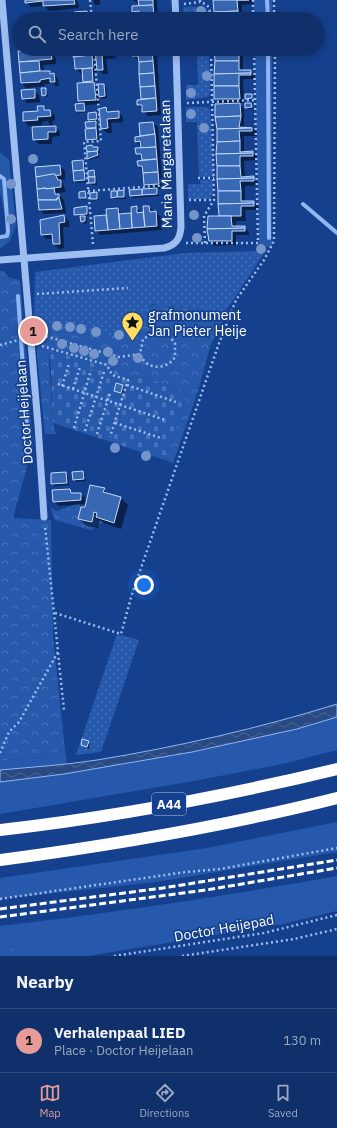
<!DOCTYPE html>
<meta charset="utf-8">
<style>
:root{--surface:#0f306a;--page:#183870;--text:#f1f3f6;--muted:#9ba9c1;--line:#2f4b7e;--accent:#e69b98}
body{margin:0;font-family:"IBM Plex Sans",sans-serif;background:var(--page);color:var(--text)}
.you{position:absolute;left:144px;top:585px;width:14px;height:14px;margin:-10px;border:3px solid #fff;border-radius:50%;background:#1a73e8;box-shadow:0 0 0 6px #1a73e833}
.badge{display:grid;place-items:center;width:26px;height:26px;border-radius:50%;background:var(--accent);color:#111;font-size:13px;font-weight:700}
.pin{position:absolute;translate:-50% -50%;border:2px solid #fff;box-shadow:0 1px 4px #0006}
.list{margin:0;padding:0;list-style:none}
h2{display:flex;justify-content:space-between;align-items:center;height:52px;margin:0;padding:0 16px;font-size:17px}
h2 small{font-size:13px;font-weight:400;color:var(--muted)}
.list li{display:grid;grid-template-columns:26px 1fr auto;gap:12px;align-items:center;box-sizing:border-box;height:64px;padding:0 16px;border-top:1px solid var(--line)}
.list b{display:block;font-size:15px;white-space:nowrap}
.list p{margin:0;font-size:13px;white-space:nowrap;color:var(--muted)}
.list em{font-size:13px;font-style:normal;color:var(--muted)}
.icon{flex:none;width:22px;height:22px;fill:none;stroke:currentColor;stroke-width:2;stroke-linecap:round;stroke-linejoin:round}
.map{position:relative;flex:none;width:337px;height:956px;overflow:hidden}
.search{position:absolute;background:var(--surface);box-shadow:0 2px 10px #0003;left:12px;right:12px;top:12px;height:44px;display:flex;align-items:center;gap:10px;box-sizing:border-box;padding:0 14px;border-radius:22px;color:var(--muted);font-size:15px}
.sheet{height:116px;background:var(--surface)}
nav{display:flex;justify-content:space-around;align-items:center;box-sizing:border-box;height:56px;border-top:1px solid var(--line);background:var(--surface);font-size:11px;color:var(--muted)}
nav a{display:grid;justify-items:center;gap:2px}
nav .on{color:var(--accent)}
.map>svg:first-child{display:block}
.grass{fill:#2659ac}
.forest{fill:url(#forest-crowns)}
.cemetery{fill:url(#cemetery-stones)}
.park{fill:url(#park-dots)}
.water{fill:url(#water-waves);stroke:#90b7f3}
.shadow{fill:#0007}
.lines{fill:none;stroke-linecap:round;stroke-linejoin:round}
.stream{stroke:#90b7f3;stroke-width:4}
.building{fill:#3867b4;stroke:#c5dafc}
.path{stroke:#9ebdf0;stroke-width:2.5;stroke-dasharray:2 3;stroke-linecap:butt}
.minor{stroke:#9ebdf0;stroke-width:7}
.highway{stroke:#fff;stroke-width:12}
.rail{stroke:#fff;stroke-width:3;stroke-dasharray:7 3;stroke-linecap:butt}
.tree{fill:#7595ca}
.labels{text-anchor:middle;stroke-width:3.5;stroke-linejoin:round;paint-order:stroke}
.shield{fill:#14408d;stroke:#b8c6dd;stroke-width:1}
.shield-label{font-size:13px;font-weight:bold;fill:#fff}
.street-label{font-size:14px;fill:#fff;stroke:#14408d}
.poi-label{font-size:14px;fill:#fff;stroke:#14408d;text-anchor:start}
</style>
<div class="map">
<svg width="337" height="956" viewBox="0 0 337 956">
<defs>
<pattern id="forest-crowns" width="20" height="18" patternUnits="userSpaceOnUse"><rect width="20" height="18" fill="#2659ac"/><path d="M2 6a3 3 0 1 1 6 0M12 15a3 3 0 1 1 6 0" fill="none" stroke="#4772b8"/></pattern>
<pattern id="cemetery-stones" width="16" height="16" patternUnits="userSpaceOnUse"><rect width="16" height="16" fill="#2659ac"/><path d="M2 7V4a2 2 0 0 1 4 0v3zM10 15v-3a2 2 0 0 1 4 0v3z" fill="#4772b8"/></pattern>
<pattern id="park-dots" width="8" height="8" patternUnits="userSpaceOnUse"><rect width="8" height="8" fill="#2659ac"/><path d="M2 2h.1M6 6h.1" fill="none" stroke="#4772b8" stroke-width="1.8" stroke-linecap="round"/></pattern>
<pattern id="water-waves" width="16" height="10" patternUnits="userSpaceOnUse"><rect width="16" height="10" fill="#294a83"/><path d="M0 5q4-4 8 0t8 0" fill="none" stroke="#496596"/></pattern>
</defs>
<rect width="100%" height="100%" fill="#14408d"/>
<g class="grass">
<rect x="254" y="0" width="18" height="19"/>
<polygon points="255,49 272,49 272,248 259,245"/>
<polygon points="0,152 9,160 16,225 10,241 0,249 0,236 9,233 0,192"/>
<polygon points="337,717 337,750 287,763 194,781 0,814 0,782 64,774 192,752 297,729"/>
<polygon points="65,749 67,764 0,770 0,761 48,756"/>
<polygon points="337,822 337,852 156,882 0,899 0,878 207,848"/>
<path d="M337,876V911L283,924L88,956H24L25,954L0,942V926C113,913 225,896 337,876Z"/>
</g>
<g class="forest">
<polygon points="0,271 3,271 10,278 20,280 33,445 13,518 51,520 53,637 65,749 48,756 0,761"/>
<path d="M162,303L193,305L224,317L210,347L198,391L173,463L165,460L187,392L170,388L146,377L133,378L124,376L114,369L50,350L49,360L53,423L56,434H45L34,324L54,325L104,334C119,319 141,307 162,303Z"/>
<polygon points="79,503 81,507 78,519 91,522 94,518 104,522 91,530 55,520 50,507 57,511"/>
<polygon points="0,942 25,954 24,956 0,956"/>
</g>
<polygon class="cemetery" points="50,350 114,369 124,376 133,378 146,377 170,388 187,392 165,460 53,423"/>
<g class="park">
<path d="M183,7C192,7 202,5 209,11V19H184Z"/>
<polygon points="197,49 209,49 210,92 208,97 186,100 186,85 198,85"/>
<polygon points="186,107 206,107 210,109 214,177 199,177 197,122 186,122"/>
<polygon points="213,179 213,195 210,199 188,199 188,184 200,184 200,180"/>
<polygon points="260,251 263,255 221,318 197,308 152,304 114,336 54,325 34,324 35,272 185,253"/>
<polygon points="117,634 139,640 101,752 76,755"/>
</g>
<path class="water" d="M337,704V717L297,729L192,752L64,774L0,782V770C32,767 65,765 97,760C177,747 260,728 337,704Z"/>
<g class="shadow">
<polygon points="26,0 76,0 78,2 79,8 49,11 44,6 31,7"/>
<polygon points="93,0 100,0 100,5 95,5"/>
<polygon points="133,0 157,0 158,19 141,19 140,16 133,12 140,6 139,4"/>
<polygon points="214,0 252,0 254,4 242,5 242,19 215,19"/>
<polygon points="87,12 92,19 75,19"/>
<polygon points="99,16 101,19 94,19 94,17"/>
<polygon points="74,49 112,49 115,52 116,58 106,59 108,74 103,74 97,69 97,72 94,72 95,82 93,83 99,89 104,85 106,87 107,98 102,99 99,96 100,104 86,105 86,112 79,113 77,111 83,104 79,101 87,84 84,81 83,73 81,74 76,69"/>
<polygon points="152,49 157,54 161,115 148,116 138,105 142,101 140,61 133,56"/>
<polygon points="215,49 253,49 255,51 255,54 243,54 243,71 251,71 255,76 255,79 243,79 244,103 239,103 244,109 244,128 252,128 257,132 257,136 244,136 244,153 253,152 257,157 257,160 244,161 245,177 253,177 258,182 258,185 245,186 245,202 254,202 259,207 259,210 245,210 246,221 236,221 236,227 244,227 249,232 249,235 236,235 236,245 214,246 210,241 220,217 216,105 221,105 215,99"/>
<polygon points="38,51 41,54 51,53 56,58 56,64 43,65 44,73 50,72 54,74 58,79 59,86 56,86 52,83 44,84 45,86 26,88 22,83 19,52"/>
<polygon points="45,89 47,91 48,97 43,95"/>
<polygon points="34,90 39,95 40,102 27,103 23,98"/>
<polygon points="251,95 253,100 248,100 246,98"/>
<polygon points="251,104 253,109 248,109 246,107"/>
<polygon points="43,107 55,115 55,120 52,121 53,125 50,125 48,121 42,122 42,125 29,126 24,121"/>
<polygon points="106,108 111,113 118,112 123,117 123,122 111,123 112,133 107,133 102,129"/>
<polygon points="96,113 98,115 98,121 95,122 98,124 99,140 89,141 86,139 89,130 87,128 92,122 89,120"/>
<polygon points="153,123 158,127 163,189 157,189 159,196 133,198 131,196 149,189 145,185 143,171 138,166 143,162 143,158 137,154 142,149 136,141 141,137 140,124"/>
<polygon points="55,127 60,132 60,136 52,137 52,144 39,144 34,140"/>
<polygon points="98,148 100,150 99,157 90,160 88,158"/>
<polygon points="83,161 85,163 86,182 77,183 75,180"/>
<polygon points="60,166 65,171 65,179 62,180 66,192 59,193 59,195 64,200 66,213 44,214 40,210 36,168"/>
<polygon points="94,171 96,174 97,185 92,185 90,183"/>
<polygon points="123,191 126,199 114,199 112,197"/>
<polygon points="85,192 87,199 82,200 80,198"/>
<polygon points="96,193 99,200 93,201 91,199"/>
<polygon points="149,207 161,217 162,230 100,235 96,230 95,217 107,216 118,209 123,215 132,214 137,208 141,213 145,213"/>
<polygon points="86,208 89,215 84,216 87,219 87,223 84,224 81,216 75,214"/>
<polygon points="64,217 69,221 69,227 63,227 64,248 59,249 54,244 53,239 47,239 42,235"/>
<polygon points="117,384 125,388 123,395 115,390"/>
<polygon points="83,472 85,474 86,481 76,482 74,480"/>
<polygon points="66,473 68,476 69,485 55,486 52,484"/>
<polygon points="104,489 109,495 121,498 128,505 121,529 104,523 100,520 98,528 86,526 79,519 85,509"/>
<polygon points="70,490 74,494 80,494 85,498 85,504 59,506 54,501"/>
<polygon points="88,742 90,744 89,749 82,745"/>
</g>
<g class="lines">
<g class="stream">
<polyline points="267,0 268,19"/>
<polyline points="268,49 269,238"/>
<polyline points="0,176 4,179 8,231 7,236 0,237"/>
<polyline points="303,204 337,233"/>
<polyline points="18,296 28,441"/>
</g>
</g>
<g class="building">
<polygon points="25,0 74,0 75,4 43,6 43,1 25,3"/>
<polygon points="138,0 153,0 153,5 139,6"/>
<polygon points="213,0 249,0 237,0 238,11 214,12"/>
<polygon points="153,5 154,17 139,18 139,11 132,12 132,6"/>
<polygon points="87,11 88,19 74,19 74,12"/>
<polygon points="238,11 238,19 213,19 214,12"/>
<polygon points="46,15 46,19 26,19 26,17"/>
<polygon points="154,17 154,19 133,19"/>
<polygon points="73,49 92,49 92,55 73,57"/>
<polygon points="95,49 111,49 111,54 102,54 103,70 97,70"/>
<polygon points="138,49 152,49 153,61 139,62 138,56 132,56 131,50"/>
<polygon points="214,49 251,49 251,50 239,50 239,61 215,61"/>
<polygon points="38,50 38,53 51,52 52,59 19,62 18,51"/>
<polygon points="92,55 93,68 75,69 74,57"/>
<polygon points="39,61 40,71 20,73 19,62"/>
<polygon points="153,61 154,73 139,74 139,62"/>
<polygon points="215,61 239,61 239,70 251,70 251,73 214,74"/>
<polygon points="92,68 93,81 83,82 82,69"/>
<polygon points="40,71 50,71 50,74 54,73 55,82 50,82 50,78 40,80 40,82 21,83 20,73"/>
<polygon points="154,73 155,86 140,87 139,74"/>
<polygon points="251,73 251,75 239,75 239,86 214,86 214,74"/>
<polygon points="94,82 96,100 78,101 77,83"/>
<polygon points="98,84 104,84 105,96 99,97"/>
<polygon points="155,86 156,98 141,99 140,87"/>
<polygon points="214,86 239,86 240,99 214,99"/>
<polygon points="41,88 46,88 46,95 42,96"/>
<polygon points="35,89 35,98 22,99 21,90"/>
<polygon points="245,94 252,94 252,98 245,99"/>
<polygon points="156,98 157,111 142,112 142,105 137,105 137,100"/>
<polygon points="84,103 85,111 76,111 75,104"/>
<polygon points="240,103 241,116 215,117 215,104"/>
<polygon points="245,103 251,103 252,107 245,108"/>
<polygon points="37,106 44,106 44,110 50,110 51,116 37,117 38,120 23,121 23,112 38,111"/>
<polygon points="106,107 107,112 119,111 119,118 107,119 108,128 101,129 99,109"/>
<polygon points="96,112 97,119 88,120 88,113"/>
<polygon points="241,116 239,127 252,128 217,129 215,117"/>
<polygon points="96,121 96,128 86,128 85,122"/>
<polygon points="153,122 155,134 140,136 139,123"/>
<polygon points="56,126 56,132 48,132 48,139 33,140 32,127"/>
<polygon points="96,128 97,139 86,140 85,129"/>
<polygon points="252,128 252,131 239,131 240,141 217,142 217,129"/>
<polygon points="155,134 156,147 141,148 140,141 135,142 135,137"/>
<polygon points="240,141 240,152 253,151 253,153 216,154 217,142"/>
<polygon points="92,145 93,147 98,147 98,151 87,152 86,146"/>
<polygon points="156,147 157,159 142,160 141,154 136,154 135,148"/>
<polygon points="97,151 98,155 87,159 87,152"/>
<polygon points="253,153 253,156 240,156 240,166 217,166 216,154"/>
<polygon points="157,159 158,172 143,173 142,166 138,166 137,161"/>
<polygon points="83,160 84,170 73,171 72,161"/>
<polygon points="60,165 61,175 36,177 35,167"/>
<polygon points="217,166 240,166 241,177 254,176 254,178 217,179"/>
<polygon points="84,170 85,180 74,181 73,171"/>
<polygon points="94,170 95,177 88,177 88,171"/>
<polygon points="158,172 159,184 144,185 143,173"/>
<polygon points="52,174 55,174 58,180 61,180 61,187 46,189 46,188 37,189 36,177"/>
<polygon points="88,177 95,177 95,183 89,183"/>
<polygon points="254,178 254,181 240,181 241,191 218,191 217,179"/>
<polygon points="46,188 46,189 54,188 55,194 59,194 59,198 57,198 57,200 38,200 37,189"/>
<polygon points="157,188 157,194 142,195 142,189"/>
<polygon points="142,189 142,195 130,196 129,190"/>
<polygon points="124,190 124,197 117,197 117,191"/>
<polygon points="85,191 86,198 79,198 79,192"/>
<polygon points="111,191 117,191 117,197 111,198"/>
<polygon points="218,191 241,191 241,201 254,201 254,203 218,204"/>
<polygon points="97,192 97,199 90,199 90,193"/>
<polygon points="57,198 59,198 62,209 39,210 38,200 57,200"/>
<polygon points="254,203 254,206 241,206 241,216 219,216 218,204"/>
<polygon points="87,206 87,214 74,215 74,208"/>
<polygon points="137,206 137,213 143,212 145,227 132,228 131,207"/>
<polygon points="143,206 149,206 150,212 156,211 157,226 145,227"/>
<polygon points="118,208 120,229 108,230 106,209"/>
<polygon points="131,213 132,228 120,229 119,214"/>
<polygon points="64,215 65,222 59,223 60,244 53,244 52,234 41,235 40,220"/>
<polygon points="106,215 108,230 95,231 94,216"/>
<polygon points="80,216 85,216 85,221 81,222"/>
<polygon points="208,216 231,216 232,226 245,226 245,228 207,229"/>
<polygon points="245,228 245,231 232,231 232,241 209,241 207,229"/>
<polygon points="116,383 123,385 121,393 114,391"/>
<polygon points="83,471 84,479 73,480 72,472"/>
<polygon points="66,472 67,483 51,484 51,473"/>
<polygon points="90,485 105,488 103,492 121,497 114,523 96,517 97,513 94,512 92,522 78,519 81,507 85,507"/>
<polygon points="70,489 71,493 81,493 81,500 53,502 52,490"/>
<polygon points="82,739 89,741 87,747 81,745"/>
</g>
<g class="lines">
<g class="path">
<polyline points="90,0 92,19"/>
<path d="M200,0V2C210,5 210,9 210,19"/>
<polyline points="253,0 253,19"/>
<polyline points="274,0 274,19"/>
<polyline points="184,4 200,2"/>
<polyline points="187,103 255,100"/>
<polyline points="198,178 214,178"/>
<polyline points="88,191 170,185"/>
<polyline points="189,200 214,200"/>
<polyline points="186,243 258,243 254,49"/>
<polyline points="205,243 204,216 214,200 211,49"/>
<polyline points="93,244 84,142 101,141 94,49"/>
<polyline points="37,294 128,288"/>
<path d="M41,335L119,357L140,354L143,339L154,333L167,334L175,343V357C166,371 146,370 140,354"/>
<polyline points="0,345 22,339"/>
<polyline points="42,346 107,365 112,375 128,380 110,437"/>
<polyline points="58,384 165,420"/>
<polyline points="127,385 176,402"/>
<polyline points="62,386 69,364"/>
<polyline points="73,389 80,367"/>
<polyline points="115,423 161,438"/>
<polyline points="74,428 91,370"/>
<polyline points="85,431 104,372"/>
<polyline points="97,434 110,393"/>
<polyline points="55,613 121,634 132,594 218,346 236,300 264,260 274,241 275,49"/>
<polyline points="58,653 64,710"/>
<polyline points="0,753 9,732 19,722 58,652 45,526"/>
<polyline points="0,899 186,872 220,869 337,848"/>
<polyline points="114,956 264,933 337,915"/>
<polyline points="182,956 294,939 337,929"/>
</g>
<g class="minor">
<polyline points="2,0 38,425 44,517"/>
<polyline points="175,0 176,19"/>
<path d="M0,260L164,248C176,245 180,239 181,227L176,49"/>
</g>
<g class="highway">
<path d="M0,830C113,817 226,796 337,769"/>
<path d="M0,860C113,845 226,826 337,798"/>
</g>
<g class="rail">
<polyline points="0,909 163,888 337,860"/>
<polyline points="0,917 206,890 337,868"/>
</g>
</g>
<g class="tree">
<circle cx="201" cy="11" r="5"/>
<circle cx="207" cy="76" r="5"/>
<circle cx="191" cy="93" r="5"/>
<circle cx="191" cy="114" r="5"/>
<circle cx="204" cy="128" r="5"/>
<circle cx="33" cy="159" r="5"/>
<circle cx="11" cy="184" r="5"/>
<circle cx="194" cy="215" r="5"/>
<circle cx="11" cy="219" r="5"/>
<circle cx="197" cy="238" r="5"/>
<circle cx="261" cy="249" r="5"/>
<circle cx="57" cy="326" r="5"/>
<circle cx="70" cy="327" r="5"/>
<circle cx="81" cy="329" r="5"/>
<circle cx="96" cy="332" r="5"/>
<circle cx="119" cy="335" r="5"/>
<circle cx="62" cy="344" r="5"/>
<circle cx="74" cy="348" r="5"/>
<circle cx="84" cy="351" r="5"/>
<circle cx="108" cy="352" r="5"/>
<circle cx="94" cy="354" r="5"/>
<circle cx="138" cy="358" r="5"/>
<circle cx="113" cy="361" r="5"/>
<circle cx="115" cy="448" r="5"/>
<circle cx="146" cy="456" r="5"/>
</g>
<defs>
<symbol id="sight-pin" viewBox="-11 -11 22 30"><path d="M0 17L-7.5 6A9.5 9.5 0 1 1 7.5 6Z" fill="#ffdc5e" stroke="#14408d"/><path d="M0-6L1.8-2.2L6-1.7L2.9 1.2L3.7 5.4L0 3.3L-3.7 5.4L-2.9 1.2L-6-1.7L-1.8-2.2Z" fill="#111"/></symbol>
</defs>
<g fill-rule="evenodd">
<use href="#sight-pin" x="120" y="310" width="25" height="34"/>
</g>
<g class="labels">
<rect class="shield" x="152" y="793" width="34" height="22" rx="3"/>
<g class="shield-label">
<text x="169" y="809">A44</text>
</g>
<g class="street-label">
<text transform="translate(166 164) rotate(-91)" y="5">Maria Margaretalaan</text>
<text transform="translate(24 412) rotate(-94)" y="5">Doctor Heijelaan</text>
<text transform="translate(224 928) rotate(-10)" y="5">Doctor Heijepad</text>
</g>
<g class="poi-label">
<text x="148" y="320">grafmonument<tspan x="148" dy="16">Jan Pieter Heije</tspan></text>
</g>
</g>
</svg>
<div class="you"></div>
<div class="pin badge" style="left:33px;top:331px">1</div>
<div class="search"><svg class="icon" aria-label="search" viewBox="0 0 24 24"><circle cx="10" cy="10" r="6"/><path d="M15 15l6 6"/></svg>Search here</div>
</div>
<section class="sheet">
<h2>Nearby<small></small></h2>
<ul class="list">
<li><span class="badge">1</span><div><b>Verhalenpaal LIED</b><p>Place · Doctor Heijelaan</p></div><em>130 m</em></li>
</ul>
</section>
<nav>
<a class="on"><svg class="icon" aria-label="map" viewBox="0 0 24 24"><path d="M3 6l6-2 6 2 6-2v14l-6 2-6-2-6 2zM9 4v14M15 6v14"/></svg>Map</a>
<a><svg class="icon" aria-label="directions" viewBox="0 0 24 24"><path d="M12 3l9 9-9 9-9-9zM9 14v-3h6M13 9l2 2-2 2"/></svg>Directions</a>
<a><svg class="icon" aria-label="saved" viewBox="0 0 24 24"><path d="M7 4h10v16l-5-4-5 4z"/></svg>Saved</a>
</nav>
